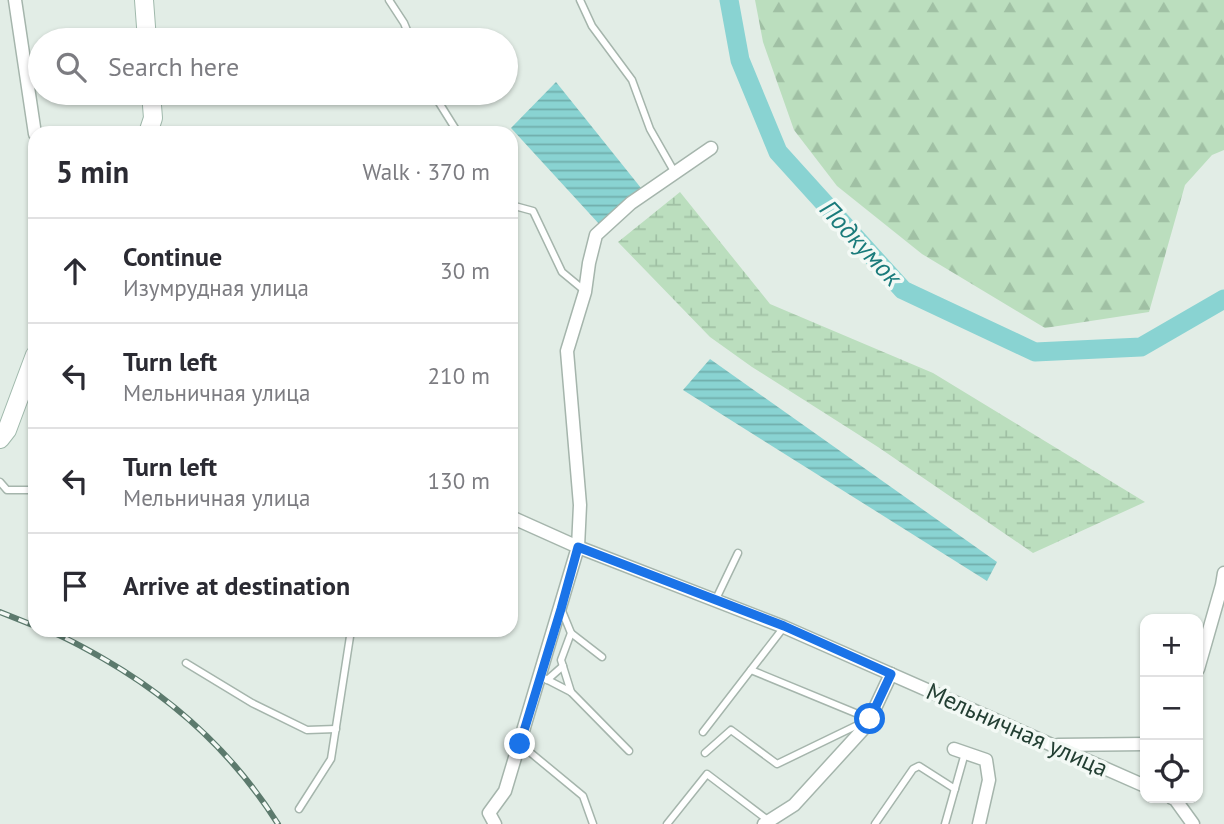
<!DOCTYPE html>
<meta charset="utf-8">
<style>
:root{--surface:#fff;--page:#f7f7f7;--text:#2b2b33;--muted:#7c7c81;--line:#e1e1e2}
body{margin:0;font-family:"PT Sans",sans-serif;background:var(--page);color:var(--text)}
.controls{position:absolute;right:21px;bottom:21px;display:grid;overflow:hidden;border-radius:14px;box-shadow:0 2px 5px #0004}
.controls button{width:63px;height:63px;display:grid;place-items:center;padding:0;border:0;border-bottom:2px solid var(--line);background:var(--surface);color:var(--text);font:35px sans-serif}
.stop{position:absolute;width:21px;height:21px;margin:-16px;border:5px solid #1a73e8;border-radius:50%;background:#fff}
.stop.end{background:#1a73e8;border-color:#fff;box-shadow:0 2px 7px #0008}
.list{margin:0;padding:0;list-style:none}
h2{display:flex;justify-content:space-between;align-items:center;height:91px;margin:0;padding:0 28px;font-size:30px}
h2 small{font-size:23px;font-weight:400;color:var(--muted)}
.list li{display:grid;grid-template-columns:46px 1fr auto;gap:21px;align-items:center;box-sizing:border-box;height:105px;padding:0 28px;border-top:2px solid var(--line)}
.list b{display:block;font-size:26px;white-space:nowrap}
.list p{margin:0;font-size:23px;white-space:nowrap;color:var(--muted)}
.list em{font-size:23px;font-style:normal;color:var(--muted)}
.icon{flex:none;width:38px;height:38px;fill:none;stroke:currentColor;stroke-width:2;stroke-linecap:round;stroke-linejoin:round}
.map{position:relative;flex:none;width:1224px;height:824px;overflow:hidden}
.search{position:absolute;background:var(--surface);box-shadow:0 2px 5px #0004;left:28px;top:28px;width:490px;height:77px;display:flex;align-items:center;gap:18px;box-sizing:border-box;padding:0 24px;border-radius:38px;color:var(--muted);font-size:26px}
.panel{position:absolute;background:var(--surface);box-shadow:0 2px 5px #0004;left:28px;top:126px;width:490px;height:511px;border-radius:21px}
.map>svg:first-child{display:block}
.forest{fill:url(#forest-firs)}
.wetland{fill:url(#wetland-marsh)}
.water{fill:url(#water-rules)}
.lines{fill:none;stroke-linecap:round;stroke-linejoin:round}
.river{stroke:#89d3d2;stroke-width:19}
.lane-casing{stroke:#a5b5ac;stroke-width:9}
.street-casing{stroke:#a5b5ac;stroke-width:15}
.secondary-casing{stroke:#a0b9ac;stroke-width:20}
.lane{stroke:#fff;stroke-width:6}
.street{stroke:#fff;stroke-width:12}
.secondary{stroke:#fff;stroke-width:18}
.rail-casing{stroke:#5c7a6d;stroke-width:6}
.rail{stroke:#f3f9f5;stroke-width:3.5;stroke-dasharray:10;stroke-linecap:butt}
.route{stroke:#1a73e8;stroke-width:9}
.labels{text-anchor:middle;stroke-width:7;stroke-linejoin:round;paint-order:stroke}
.street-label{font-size:24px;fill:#223e32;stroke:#f3f9f5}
.water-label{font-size:26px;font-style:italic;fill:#1a7b7b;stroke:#f3f9f5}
</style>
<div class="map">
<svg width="1224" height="824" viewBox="0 0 1224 824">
<defs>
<pattern id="forest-firs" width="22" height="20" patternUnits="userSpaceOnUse" patternTransform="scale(1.75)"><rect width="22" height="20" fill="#bbdebe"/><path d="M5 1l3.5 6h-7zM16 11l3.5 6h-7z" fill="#a0c0a4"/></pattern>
<pattern id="wetland-marsh" width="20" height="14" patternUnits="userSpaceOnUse" patternTransform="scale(1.75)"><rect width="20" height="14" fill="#bbdebe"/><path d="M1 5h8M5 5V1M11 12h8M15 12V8" fill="none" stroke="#a0c0a4"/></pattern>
<pattern id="water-rules" width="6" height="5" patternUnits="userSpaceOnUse" patternTransform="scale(1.75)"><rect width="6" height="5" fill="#89d3d2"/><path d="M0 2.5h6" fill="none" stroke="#70adab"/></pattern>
</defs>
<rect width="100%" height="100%" fill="#e2ede6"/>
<polygon class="forest" points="755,0 1224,0 1224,150 1212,155 1185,185 1149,312 1045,328 922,254 837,186 794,130 763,42"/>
<polygon class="wetland" points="680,192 770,304 933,373 1145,502 1033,553 878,447 752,367 710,337 618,242"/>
<g class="water">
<polygon points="556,82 641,188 600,225 511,128"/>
<polygon points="710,359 997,562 987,581 683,390"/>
</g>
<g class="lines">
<polyline class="river" points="729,0 740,60 778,152 903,290 1035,352 1141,347 1224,299"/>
<defs>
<g id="lane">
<polyline points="389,0 404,23 411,40"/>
<polyline points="580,0 592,26 632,80 650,129 675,173"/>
<polyline points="433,93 458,133"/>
<polyline points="511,205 533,211 562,272 585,291"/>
<polyline points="0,482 7,490 35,490"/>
<polyline points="715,601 738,553"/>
<polyline points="562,611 571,633 561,660 571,692"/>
<polyline points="571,633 602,657"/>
<polyline points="186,663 252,703 307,730 336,729"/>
<polyline points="540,676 571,692 629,751"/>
<polyline points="547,680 563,666"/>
<polyline points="703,732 784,627"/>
<polyline points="520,744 583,796 593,824"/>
<polyline points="705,753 731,730 777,764 870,719 751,670"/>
<polyline points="299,809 331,759 351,630"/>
<polyline points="667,824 707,774 769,821"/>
<polyline points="875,824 913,769 919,766 955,789"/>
<polyline points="945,824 965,753"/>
</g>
<g id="street">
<polyline points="15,0 35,134"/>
<polyline points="511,517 578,547 784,627 1145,786"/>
<polyline points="1198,669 1222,585 1224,573"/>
<polyline points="1058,745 1145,744"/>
<polyline points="954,749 986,760 989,780 979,824"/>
<polyline points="1172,798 1175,799 1193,824"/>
<polyline points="495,824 489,813 505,791 578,547 580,505 567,351 585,292 589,263 596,235 631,203 711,148"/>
<polyline points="764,824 794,805 867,725 891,674"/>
</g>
<g id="secondary">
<polyline points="144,0 147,40"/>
<polyline points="148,133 153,118 151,93"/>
<polyline points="0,439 7,430 35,355"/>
</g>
</defs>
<use href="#lane" class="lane-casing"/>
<use href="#street" class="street-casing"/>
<use href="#secondary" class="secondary-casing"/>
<use href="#lane" class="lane"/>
<use href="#street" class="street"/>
<use href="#secondary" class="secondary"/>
<defs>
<g id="rail">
<polyline points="0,612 35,626"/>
<path d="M47,630C67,638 85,648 104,659C175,700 234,754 278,824"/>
</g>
</defs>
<use href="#rail" class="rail-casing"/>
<use href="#rail" class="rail"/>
</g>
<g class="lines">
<polyline class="route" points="520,744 561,609 578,547 784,626 891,674 870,719"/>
</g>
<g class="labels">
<g class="street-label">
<text transform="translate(1017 730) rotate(24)" y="8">Мельничная улица</text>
</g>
<g class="water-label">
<text transform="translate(861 243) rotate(47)" y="9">Подкумок</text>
</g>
</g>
</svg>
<div class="controls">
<button>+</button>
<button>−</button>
<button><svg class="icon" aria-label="locate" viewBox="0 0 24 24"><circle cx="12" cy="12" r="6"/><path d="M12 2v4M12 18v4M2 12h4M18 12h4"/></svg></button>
</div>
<div class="stop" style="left:870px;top:719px"></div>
<div class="stop end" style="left:520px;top:744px"></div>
<div class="search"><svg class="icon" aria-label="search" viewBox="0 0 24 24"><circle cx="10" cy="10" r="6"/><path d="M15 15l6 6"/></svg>Search here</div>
<section class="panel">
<h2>5 min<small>Walk · 370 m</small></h2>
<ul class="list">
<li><svg class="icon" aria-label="ahead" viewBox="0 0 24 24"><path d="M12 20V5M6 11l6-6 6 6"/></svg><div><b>Continue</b><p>Изумрудная улица</p></div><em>30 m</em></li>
<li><svg class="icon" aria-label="left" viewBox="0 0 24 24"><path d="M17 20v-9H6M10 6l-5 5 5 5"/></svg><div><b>Turn left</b><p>Мельничная улица</p></div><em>210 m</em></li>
<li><svg class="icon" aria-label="left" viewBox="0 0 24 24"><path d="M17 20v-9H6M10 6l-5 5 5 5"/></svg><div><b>Turn left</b><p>Мельничная улица</p></div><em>130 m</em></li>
<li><svg class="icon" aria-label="arrive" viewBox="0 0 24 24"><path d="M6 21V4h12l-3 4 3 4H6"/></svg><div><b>Arrive at destination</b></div></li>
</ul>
</section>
</div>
